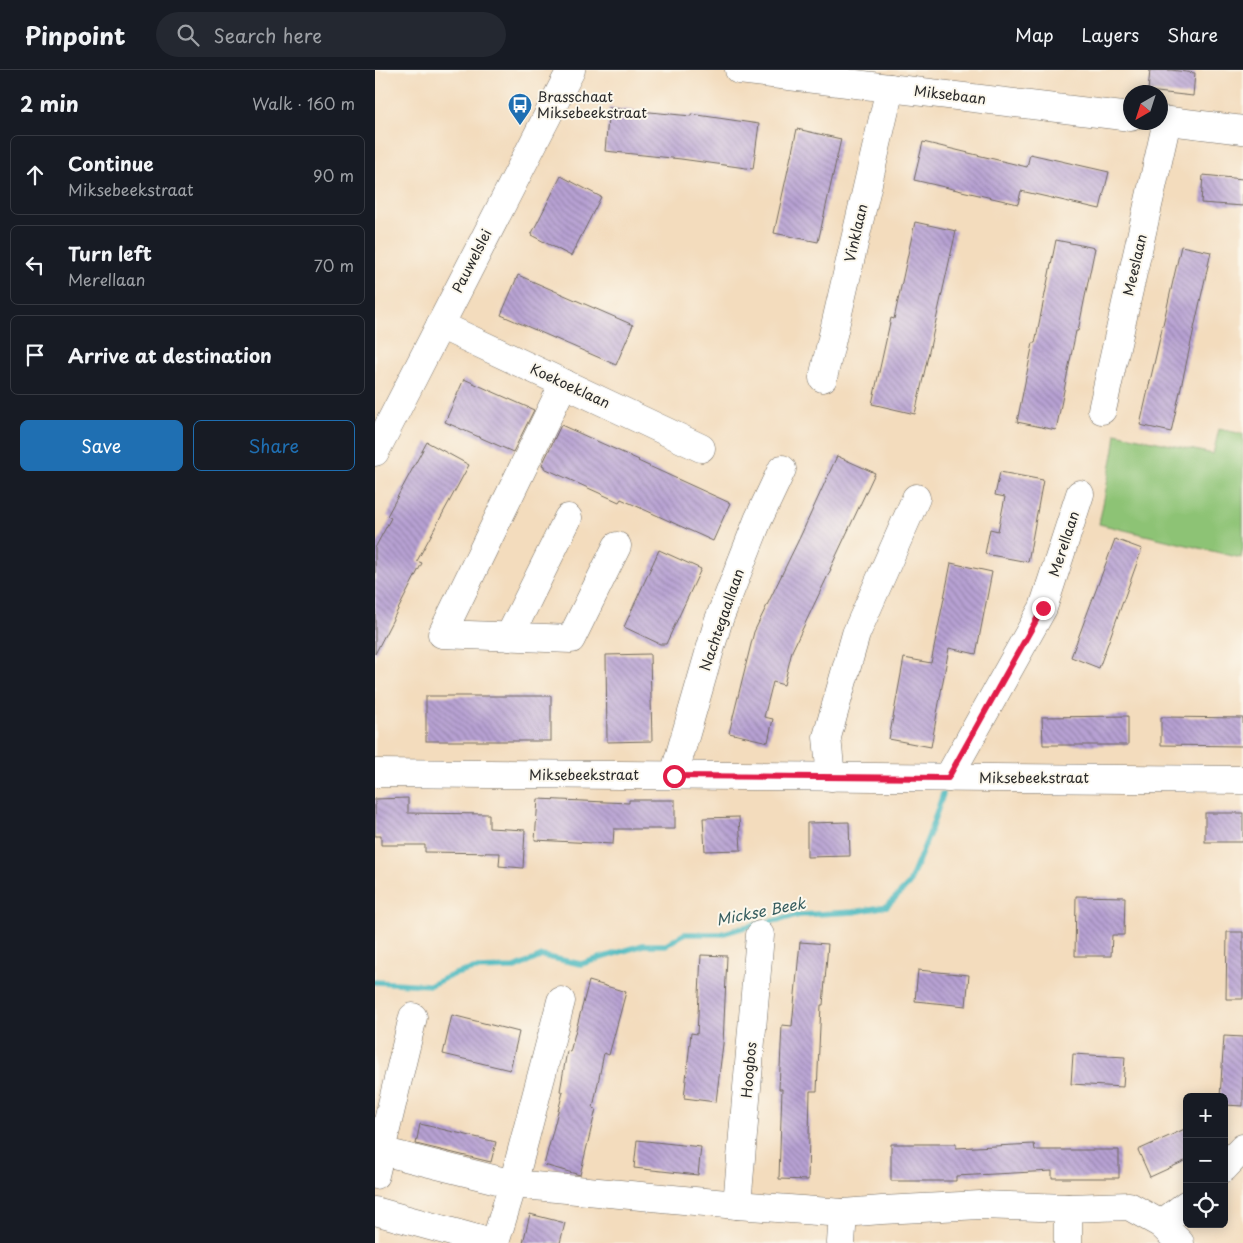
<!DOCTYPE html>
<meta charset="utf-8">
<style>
:root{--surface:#171b24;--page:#242831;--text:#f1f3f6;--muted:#9ea1a6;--line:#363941;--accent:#1f6fb2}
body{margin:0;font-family:"Playpen Sans",sans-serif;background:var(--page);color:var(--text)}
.controls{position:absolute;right:15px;bottom:15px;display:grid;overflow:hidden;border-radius:8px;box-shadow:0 2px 12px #0003}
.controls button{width:45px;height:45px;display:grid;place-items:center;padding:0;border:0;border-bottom:1px solid var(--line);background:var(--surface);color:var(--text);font:25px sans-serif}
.compass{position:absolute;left:748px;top:15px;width:45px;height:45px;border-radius:50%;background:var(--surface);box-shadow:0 2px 12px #0003;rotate:219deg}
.stop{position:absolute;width:15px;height:15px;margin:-11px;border:4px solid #e11d48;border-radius:50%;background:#fff}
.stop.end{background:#e11d48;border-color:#fff;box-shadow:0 1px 5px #0008}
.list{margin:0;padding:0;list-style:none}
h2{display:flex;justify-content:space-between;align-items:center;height:65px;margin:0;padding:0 20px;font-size:21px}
h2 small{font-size:16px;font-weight:400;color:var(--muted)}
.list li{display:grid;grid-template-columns:32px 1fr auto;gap:15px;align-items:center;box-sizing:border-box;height:80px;margin:0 10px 10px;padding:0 10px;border:1px solid var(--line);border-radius:8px}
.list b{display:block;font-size:19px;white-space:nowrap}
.list p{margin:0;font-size:16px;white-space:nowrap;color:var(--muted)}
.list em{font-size:16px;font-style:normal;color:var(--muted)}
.actions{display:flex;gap:10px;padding:15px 20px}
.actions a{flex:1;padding:11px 0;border:1px solid var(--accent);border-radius:8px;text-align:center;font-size:18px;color:var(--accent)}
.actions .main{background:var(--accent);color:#fff}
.icon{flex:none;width:28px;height:28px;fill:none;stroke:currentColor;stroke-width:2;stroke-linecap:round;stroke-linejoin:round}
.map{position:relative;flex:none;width:868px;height:1173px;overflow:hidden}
header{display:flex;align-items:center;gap:30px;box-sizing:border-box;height:70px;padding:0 25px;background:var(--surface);border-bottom:1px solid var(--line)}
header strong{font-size:24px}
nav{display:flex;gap:28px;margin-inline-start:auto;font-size:18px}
.search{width:350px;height:45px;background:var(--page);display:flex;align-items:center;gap:12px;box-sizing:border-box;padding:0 18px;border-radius:28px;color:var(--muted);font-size:19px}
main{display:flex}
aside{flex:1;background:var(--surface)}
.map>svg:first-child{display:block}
.park{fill:#8dc375;stroke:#5c7750}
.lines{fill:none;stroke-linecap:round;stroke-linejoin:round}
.stream{stroke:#47b7bd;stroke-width:5.5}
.building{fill:url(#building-back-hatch)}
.minor-casing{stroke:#71695e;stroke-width:29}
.minor{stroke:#fff;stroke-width:28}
.route{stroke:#e11d48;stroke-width:6}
.labels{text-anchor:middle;stroke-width:4;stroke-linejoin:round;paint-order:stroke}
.street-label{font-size:14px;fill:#2b2b2b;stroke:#fbf7ec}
.poi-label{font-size:14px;fill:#2b2b2b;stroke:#fbf7ec;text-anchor:start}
.water-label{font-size:15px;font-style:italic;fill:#355c5e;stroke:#fbf7ec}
</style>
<header>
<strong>Pinpoint</strong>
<div class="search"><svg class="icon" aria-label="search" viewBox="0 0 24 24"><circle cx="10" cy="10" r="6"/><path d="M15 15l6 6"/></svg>Search here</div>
<nav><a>Map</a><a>Layers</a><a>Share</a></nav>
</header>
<main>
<aside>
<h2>2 min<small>Walk · 160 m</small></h2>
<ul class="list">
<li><svg class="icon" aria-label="ahead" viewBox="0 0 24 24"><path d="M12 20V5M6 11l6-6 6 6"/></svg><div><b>Continue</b><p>Miksebeekstraat</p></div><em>90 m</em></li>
<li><svg class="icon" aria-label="left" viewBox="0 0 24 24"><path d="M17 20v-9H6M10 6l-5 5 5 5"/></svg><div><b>Turn left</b><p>Merellaan</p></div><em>70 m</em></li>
<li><svg class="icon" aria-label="arrive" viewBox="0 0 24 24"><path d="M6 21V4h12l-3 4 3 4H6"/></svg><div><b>Arrive at destination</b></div></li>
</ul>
<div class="actions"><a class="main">Save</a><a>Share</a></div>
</aside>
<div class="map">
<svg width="868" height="1173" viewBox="0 0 868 1173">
<defs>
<pattern id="building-back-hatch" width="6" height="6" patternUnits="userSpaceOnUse" patternTransform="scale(1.25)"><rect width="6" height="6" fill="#b7a1d3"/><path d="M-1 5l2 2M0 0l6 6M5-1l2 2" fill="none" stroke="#9583ab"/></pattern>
</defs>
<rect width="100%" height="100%" fill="#fbf7ec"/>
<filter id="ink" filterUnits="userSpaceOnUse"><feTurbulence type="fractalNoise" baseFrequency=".02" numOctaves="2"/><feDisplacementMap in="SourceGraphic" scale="10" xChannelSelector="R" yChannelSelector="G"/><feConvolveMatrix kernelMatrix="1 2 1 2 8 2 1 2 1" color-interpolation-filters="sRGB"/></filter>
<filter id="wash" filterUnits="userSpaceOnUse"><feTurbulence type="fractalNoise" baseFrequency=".0096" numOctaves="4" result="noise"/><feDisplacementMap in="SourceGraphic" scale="20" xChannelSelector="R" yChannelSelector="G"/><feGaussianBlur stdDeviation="1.12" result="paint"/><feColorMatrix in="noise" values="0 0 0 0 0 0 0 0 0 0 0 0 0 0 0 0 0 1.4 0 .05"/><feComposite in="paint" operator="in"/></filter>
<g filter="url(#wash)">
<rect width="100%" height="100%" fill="#f3dcbd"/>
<polygon class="park" points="844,359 868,364 868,479 866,488 724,454 739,379 741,363 838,384"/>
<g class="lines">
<polyline class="stream" points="0,912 55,915 80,904 98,899 140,898 167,886 206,894 268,875 291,875 309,864 346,864 370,857 425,845 479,842 512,836 534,814 554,765 568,724"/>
</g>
<g id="blocks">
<g class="building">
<polygon points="775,0 796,0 820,3 818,26 773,21"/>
<polygon points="234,38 316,46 316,44 384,54 378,99 306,89 230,81"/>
<polygon points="422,59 466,69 443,172 399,163"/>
<polygon points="548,72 652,97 655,84 734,102 725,139 646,121 643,134 539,110"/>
<polygon points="828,105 868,109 868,136 826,133"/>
<polygon points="186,106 226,127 196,186 156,165"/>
<polygon points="540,152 581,161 540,344 497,334 516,248 519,249"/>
<polygon points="681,170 720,178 703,261 701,261 681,360 642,352 658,273 660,273"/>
<polygon points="806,176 836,182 796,362 765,355"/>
<polygon points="143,205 258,255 241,295 126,245"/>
<polygon points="89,309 159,340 138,382 70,352"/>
<polygon points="186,355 264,390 263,391 355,433 338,471 246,429 244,432 169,398 169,396 167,395"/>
<polygon points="52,372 94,395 42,491 47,493 0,584 0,478 16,448 12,446"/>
<polygon points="462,386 500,403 455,499 456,499 417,581 409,615 398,612 389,647 398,649 393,672 354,663 379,562 426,465"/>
<polygon points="625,402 668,410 653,492 610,484 615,459 623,461 630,427 620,425"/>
<polygon points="740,469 767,479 724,598 696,587"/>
<polygon points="284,480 326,499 291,574 285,574 249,557"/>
<polygon points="576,493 617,502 601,584 574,578 556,677 514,669 529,588 556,593"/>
<polygon points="275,584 277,671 232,672 231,585"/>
<rect x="51" y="626" width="125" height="45"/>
<polygon points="753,646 753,675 668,675 667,647"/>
<polygon points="786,647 868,648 868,676 786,675"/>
<polygon points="33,728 33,743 114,744 114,758 150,760 148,798 124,796 125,783 50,782 50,775 6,775 6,766 0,766 0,729"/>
<polygon points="163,729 254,733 254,730 300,730 300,759 239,759 238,774 160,770"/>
<rect x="830" y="743" width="38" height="29"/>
<polygon points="364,747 366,780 330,781 328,748"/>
<polygon points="474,752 475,786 432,787 432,753"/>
<polygon points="701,826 750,827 749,865 737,865 736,886 700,886"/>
<polygon points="852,862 868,862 868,929 851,929"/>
<polygon points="425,872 453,874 448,935 446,935 442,1021 435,1021 433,1110 404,1109 407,1019 404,1019 407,955 417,956"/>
<polygon points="326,885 352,886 348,974 341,1032 309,1028 316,963 322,964"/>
<polygon points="543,900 594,905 591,936 540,931"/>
<polygon points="214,911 251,922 234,985 229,983 218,1038 221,1039 205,1105 169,1095 188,1022 185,1021 192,981 195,982"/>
<polygon points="77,945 144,962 135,1000 68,984"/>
<polygon points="849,966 868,967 868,1036 849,1035 849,1027 845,1027"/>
<polygon points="698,984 750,987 748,1017 696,1014"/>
<polygon points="45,1054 121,1072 116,1092 41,1074"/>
<polygon points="812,1058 812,1090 775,1107 763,1080"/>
<polygon points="262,1070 326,1077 323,1105 259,1098"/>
<polygon points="516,1074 581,1074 581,1078 659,1074 660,1080 744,1080 744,1108 677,1108 677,1101 581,1106 581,1111 516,1111"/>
<polygon points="155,1144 190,1153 185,1173 148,1173"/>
</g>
</g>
</g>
<g filter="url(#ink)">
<use href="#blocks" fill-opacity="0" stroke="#71695e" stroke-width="1"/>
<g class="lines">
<defs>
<g id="minor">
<polyline points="364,0 756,47"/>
<polyline points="786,50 868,60"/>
<polyline points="65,255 326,378"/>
<polyline points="448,308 515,18"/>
<polyline points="189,313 67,564 196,569 242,476"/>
<polyline points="727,340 792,51"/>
<polyline points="0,382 196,0"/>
<polyline points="134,567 193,448"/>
<polyline points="0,703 868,710"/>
<polyline points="299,705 343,552 383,450 407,399"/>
<polyline points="456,707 452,667 481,564 541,428"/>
<polyline points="573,708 668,538 705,424"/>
<polyline points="6,1081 138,1114 362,1135 468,1143 507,1140 606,1135 693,1138 754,1136 786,1154 805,1173"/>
<polyline points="849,1098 868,1078"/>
<polyline points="0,1105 38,947"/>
<polyline points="362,1135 385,865"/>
<polyline points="693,1138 693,1173"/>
<polyline points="0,1141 117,1173"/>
<polyline points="786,1154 812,1134"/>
<polyline points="120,1173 138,1114 186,931"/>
<polyline points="466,1173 468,1143"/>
</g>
</defs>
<use href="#minor" class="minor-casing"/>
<use href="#minor" class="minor"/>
</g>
</g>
<g class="lines" filter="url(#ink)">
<polyline class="route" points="299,706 573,708 668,538"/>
</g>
<defs>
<symbol id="bus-pin" viewBox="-11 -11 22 30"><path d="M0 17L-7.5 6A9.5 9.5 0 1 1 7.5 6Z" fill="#1f6fb2" stroke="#fbf7ec"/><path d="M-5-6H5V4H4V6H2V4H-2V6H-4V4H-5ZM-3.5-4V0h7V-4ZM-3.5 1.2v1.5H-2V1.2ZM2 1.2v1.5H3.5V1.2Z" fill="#fff"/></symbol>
</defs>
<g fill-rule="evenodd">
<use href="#bus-pin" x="131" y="21" width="28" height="38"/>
</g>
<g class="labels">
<g class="street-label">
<text transform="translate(575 25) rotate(7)" y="5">Miksebaan</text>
<text transform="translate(481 163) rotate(-77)" y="5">Vinklaan</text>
<text transform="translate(97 191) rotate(-63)" y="5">Pauwelslei</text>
<text transform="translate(760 195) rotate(-77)" y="5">Meeslaan</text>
<text transform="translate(195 316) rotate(25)" y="5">Koekoeklaan</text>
<text transform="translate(689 474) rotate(-72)" y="5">Merellaan</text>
<text transform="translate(347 550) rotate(-71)" y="5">Nachtegaallaan</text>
<text x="209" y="710">Miksebeekstraat</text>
<text x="659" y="713">Miksebeekstraat</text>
<text transform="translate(374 1000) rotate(-85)" y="5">Hoogbos</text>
</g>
<g class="poi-label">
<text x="162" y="32">Brasschaat<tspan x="162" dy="16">Miksebeekstraat</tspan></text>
</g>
<g class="water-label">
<text transform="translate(386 842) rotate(-11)" y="5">Mickse Beek</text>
</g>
</g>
</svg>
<div class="controls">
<button>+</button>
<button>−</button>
<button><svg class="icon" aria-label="locate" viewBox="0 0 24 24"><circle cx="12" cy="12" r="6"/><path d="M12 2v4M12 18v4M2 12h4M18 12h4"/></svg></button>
</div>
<svg class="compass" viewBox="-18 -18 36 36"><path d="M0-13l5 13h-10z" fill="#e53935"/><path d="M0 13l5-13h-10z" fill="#9ea1a6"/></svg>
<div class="stop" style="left:299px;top:706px"></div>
<div class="stop end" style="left:668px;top:538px"></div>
</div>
</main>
